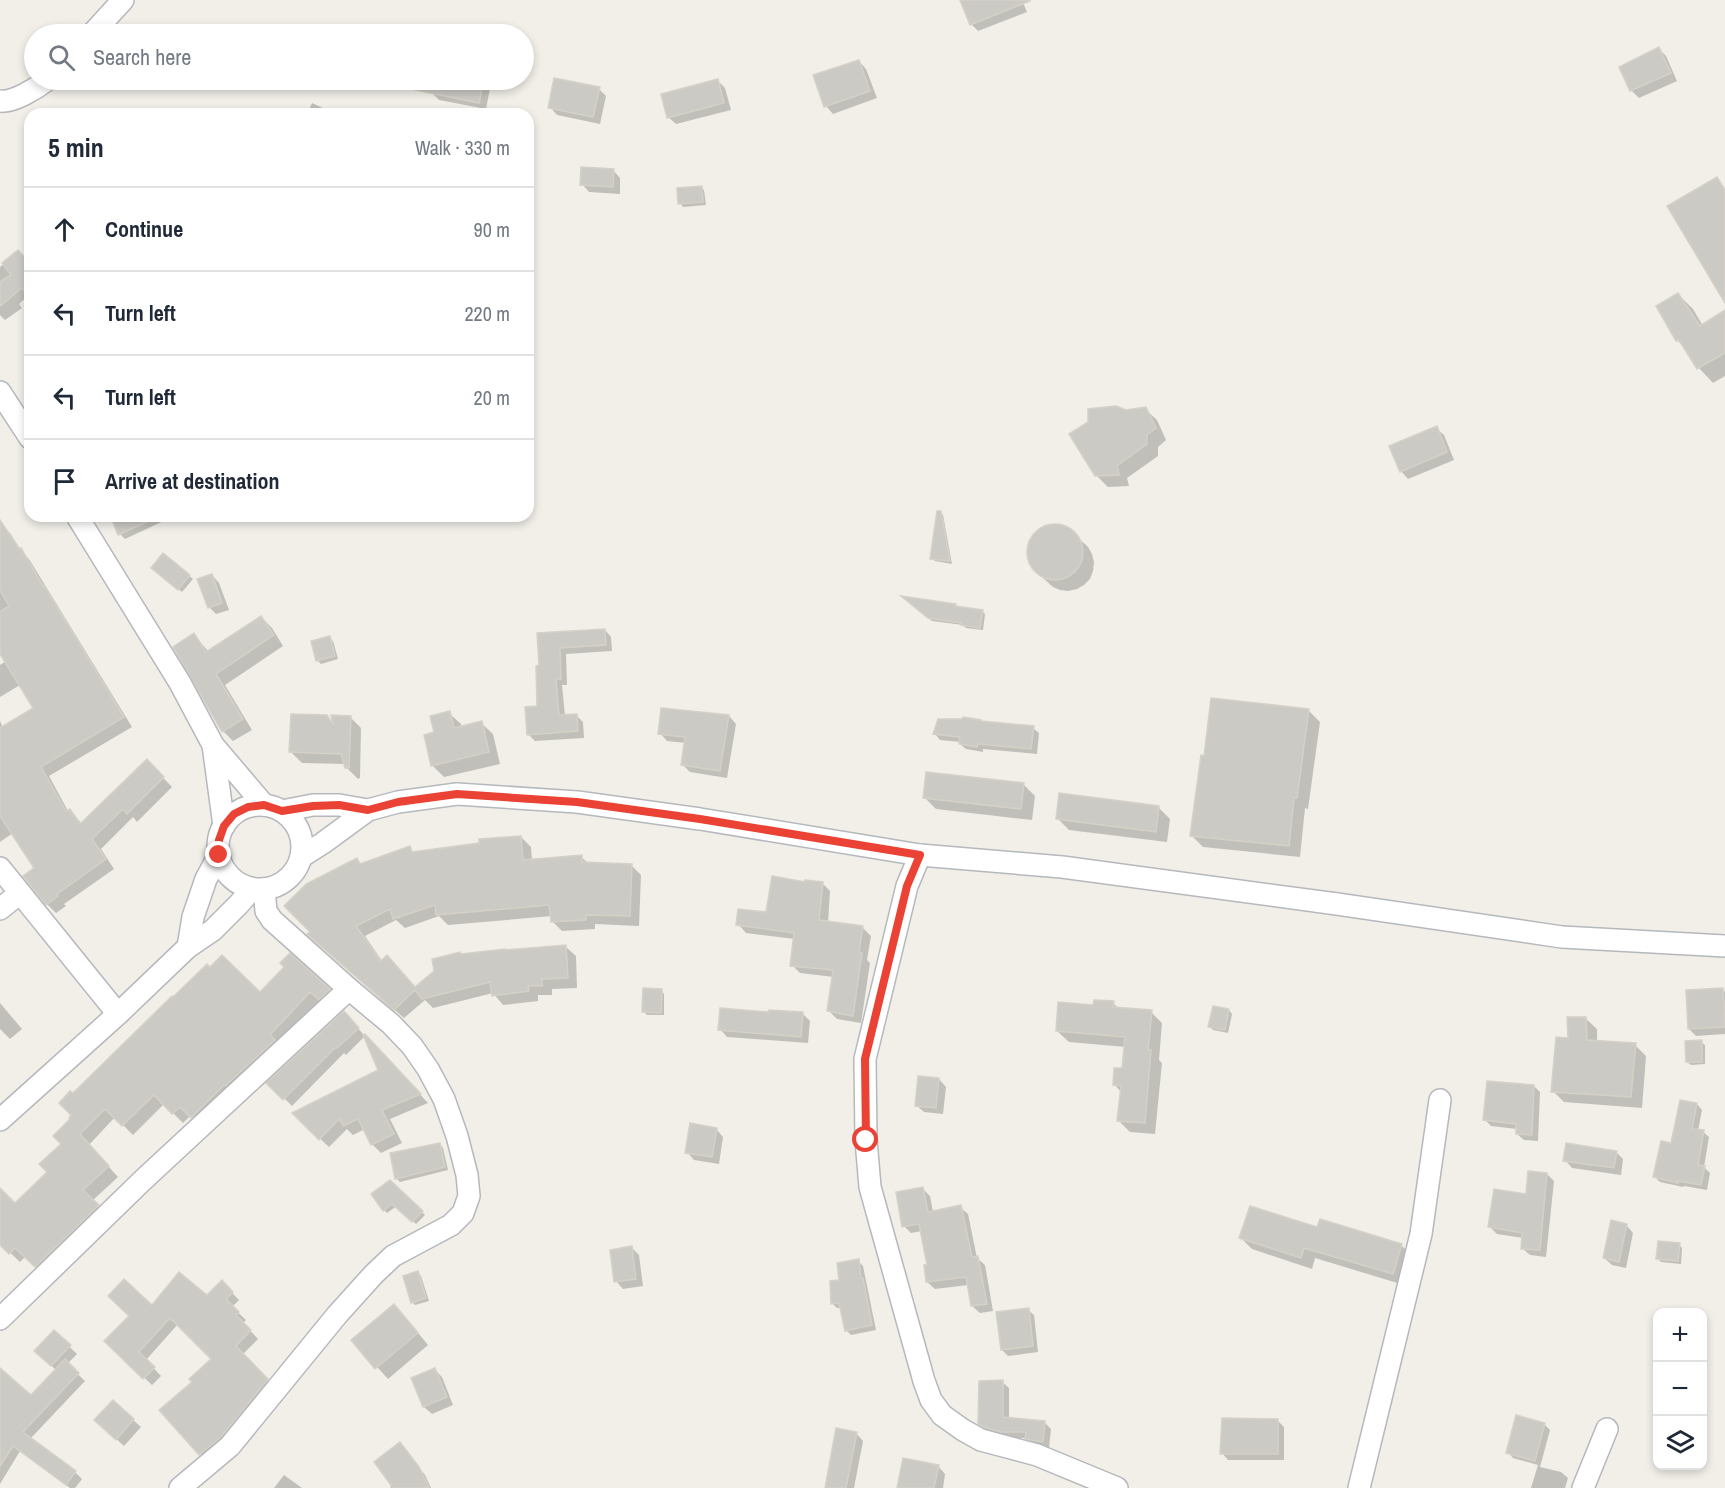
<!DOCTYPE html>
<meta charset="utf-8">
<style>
:root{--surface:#fff;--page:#f2f2f3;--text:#1f2937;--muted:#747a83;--line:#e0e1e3}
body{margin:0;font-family:"Archivo Narrow",sans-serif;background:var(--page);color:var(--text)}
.controls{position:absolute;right:18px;bottom:18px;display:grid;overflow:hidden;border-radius:12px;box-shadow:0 3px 9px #0003}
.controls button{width:54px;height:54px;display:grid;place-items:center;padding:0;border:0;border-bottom:2px solid var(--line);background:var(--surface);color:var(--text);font:30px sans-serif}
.stop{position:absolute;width:18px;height:18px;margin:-14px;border:4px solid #ea4335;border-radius:50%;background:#fff}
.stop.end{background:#ea4335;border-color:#fff;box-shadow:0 2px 6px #0008}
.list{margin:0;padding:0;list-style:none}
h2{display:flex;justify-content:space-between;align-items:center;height:78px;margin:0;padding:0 24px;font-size:26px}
h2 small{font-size:20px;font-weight:400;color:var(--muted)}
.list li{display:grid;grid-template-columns:39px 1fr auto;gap:18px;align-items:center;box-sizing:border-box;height:84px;padding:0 24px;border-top:2px solid var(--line)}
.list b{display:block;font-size:22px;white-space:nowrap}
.list em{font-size:20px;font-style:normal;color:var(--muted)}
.icon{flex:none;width:33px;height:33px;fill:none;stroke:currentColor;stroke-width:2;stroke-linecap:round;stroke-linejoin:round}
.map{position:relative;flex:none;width:1725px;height:1488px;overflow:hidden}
.search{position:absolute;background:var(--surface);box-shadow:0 3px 9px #0003;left:24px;top:24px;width:510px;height:66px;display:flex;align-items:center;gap:15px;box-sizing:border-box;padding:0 21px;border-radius:33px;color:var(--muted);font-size:22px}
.panel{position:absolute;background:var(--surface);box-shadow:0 3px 9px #0003;left:24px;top:108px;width:510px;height:414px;border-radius:18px}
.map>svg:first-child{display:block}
.shadow{fill:#0003}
.building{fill:#cccac5;stroke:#d6d1c6;stroke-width:1.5}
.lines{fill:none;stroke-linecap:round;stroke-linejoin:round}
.street-casing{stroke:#b5b8bc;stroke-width:24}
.street{stroke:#fff;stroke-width:21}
.route{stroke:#ea4335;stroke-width:8}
</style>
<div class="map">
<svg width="1725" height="1488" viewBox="0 0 1725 1488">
<rect width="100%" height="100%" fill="#f1efe8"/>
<g class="shadow">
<polygon points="962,0 1022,0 1027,12 978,31 971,24"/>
<polygon points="1659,49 1666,56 1677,81 1639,98 1631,90"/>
<polygon points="859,61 866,69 877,98 833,114 826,106 815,76"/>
<polygon points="435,80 488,80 491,83 486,109 439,100 432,93"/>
<polygon points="718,81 725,88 731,110 676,124 668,117"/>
<polygon points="599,89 606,96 600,124 557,115 550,107"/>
<polygon points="312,103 336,114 307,114"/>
<polygon points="613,170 620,178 620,194 589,192 582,184"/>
<polygon points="701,187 704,190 706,205 683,207 680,203"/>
<polygon points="18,252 30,264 30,294 19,304 22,308 5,320 0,315 0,267"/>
<polygon points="1678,294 1693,309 1703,326 1725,312 1725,376 1713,383 1699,368 1688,351 1677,340"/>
<polygon points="30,401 30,412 25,404"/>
<polygon points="1145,409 1157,420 1166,440 1158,447 1158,456 1127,478 1129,486 1108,487 1097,476 1126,412"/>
<polygon points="1436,428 1444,435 1454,460 1408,479 1401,471"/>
<polygon points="940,512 943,515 952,564 935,561 932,558"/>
<polygon points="114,516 169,516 170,518 125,539 120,534"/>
<polygon points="0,524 10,533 22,552 29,559 132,727 49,776 68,811 70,810 82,824 147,761 172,787 137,822 133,817 101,849 114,869 64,904 66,906 56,913 47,904 36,869 13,833 0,842 0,721 3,728 35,709 20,685 0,697 0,665 6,661 0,651"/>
<polygon points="1052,526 1061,526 1069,529 1088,547 1092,554 1094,562 1093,571 1090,579 1084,585 1077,589 1068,591 1060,590 1053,587 1034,570 1028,554 1029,546 1038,532 1044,528"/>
<polygon points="164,555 193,579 182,592 156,571"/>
<polygon points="212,575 219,583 229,610 216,614 209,607"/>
<polygon points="906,598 955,605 958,608 982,611 985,614 983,630 966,628 963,625 932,621"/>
<polygon points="261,617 272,628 283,646 225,685 252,730 233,741 223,731 194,635 209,652"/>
<polygon points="605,630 611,637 612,651 566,654 567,685 562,685 565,716 576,715 583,722 584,738 535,741 528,734 538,708 541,667 538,635"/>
<polygon points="329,638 333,641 338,659 321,664 318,661 313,642"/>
<polygon points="1309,711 1320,722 1308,809 1305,808 1300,857 1203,847 1192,836"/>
<polygon points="449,713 461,724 461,727 481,723 493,734 500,764 444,777 433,766 426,736 436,734"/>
<polygon points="326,716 335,725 350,717 361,728 360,778 358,779 346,767 345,764 302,763 291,752"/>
<polygon points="729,716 736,724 727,778 690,772 683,765 686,743 667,741 660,733"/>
<polygon points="1033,728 1039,733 1037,754 983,749 983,752 966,749 960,744 961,742 940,740 935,734"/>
<polygon points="1023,784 1035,796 1032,820 936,809 924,797"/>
<polygon points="1158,807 1170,819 1167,842 1069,830 1057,818"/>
<polygon points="521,837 531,847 532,861 581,857 588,863 631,865 641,875 639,926 595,924 595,929 562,931 552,921 552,916 448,925 439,916 405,928 396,920 365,936 382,961 416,988 461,955 566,947 576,956 577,988 552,989 552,995 538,995 538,1001 503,1005 493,993 433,1008 425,1000 404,1018 319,944 357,859 362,865 409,848 414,853"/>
<polygon points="806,883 822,883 830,891 828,923 862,927 871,936 867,960 870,963 861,1023 837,1019 829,1011 834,977 800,973 792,965 795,939 746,933 738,924 767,914"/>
<polygon points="290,955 339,1000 329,1008 321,1000 202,1126 191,1115 183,1123 164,1104 133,1135 115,1117 89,1145 118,1177 92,1201 107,1216 46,1276 26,1256 20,1262 0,1243 0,1190 15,1205 49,1172 63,1144 73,1119 73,1095 260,995 286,967"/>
<polygon points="1723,989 1725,992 1725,1034 1696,1036 1689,1029"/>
<polygon points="661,990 664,994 664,1015 647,1015 644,1012"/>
<polygon points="0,1003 22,1029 10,1039 0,1029"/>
<polygon points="1113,1003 1119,1009 1151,1012 1162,1023 1159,1060 1162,1063 1155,1134 1130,1132 1118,1120 1121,1092 1114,1084 1124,1070 1126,1047 1069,1042 1057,1031 1094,1007"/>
<polygon points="1229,1010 1232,1014 1228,1033 1213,1030 1210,1027"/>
<polygon points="344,1013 365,1036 346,1055 344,1053 292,1106 269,1083"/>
<polygon points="770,1013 803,1014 810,1021 808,1043 727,1037 720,1029"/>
<polygon points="1585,1018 1597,1029 1597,1042 1635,1045 1646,1056 1642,1108 1564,1102 1553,1091 1569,1040"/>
<polygon points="1701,1042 1705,1045 1705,1064 1691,1065 1687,1062"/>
<polygon points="374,1045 428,1103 390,1119 402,1143 381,1153 372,1144 365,1129 353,1135 347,1129 329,1147 294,1114 380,1071"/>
<polygon points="939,1079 946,1087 943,1114 924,1112 916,1105"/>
<polygon points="1534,1086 1540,1092 1538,1141 1524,1140 1517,1134 1517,1129 1491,1126 1485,1120"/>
<polygon points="1697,1104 1702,1110 1698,1131 1703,1132 1709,1137 1704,1167 1710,1173 1707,1190 1684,1186 1683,1187 1660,1182 1655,1177"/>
<polygon points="716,1129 723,1137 719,1164 694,1160 687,1152"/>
<polygon points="440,1144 443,1148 448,1170 400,1182 397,1179"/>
<polygon points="1616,1152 1623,1159 1621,1175 1572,1168 1565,1160"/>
<polygon points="1547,1174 1554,1181 1546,1257 1530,1255 1522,1248 1523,1238 1497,1234 1490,1227 1527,1196"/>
<polygon points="389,1182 425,1215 416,1224 397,1206 387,1213 384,1210"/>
<polygon points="923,1189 930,1196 933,1212 960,1207 968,1214 977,1258 985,1265 993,1311 980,1313 972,1306 968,1285 935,1289 927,1282 929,1266 922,1231 911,1233 904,1226"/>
<polygon points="1626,1225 1633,1233 1626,1268 1612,1265 1604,1258"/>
<polygon points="1318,1229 1401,1245 1413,1257 1404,1285 1315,1258 1312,1269 1252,1249 1241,1238"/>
<polygon points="1679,1245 1682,1248 1681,1264 1661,1262 1658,1259"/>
<polygon points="632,1248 639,1255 643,1286 623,1289 616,1281"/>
<polygon points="858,1261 863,1266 876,1330 851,1335 846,1330 842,1308 837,1308 832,1303 841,1282"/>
<polygon points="418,1273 421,1276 429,1301 415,1305 412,1302"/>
<polygon points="222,1282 239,1300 232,1307 246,1320 243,1323 258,1339 242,1355 274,1388 208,1462 162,1411 194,1382 213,1359 178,1324 146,1360 161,1376 152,1385 106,1341 152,1307 207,1297"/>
<polygon points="1028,1310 1034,1315 1038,1352 1008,1356 1002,1350"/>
<polygon points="405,1317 428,1345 388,1379 353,1340"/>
<polygon points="54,1332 77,1354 67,1364 85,1381 30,1439 75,1472 82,1479 75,1488 70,1488 20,1451 0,1484 0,1370 31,1397 56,1370 36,1351"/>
<polygon points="435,1370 442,1377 453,1405 432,1414 424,1407 413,1379"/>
<polygon points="1002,1382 1009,1388 1009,1419 1044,1422 1051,1429 1049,1448 1033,1445 1027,1438 1008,1438 994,1434 986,1430 980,1423"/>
<polygon points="113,1402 141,1427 124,1446 103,1427"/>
<polygon points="1277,1420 1284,1427 1284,1460 1228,1460 1222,1453"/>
<polygon points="1544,1424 1550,1430 1540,1467 1561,1472 1568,1478 1565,1488 1531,1488 1538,1465 1513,1458 1508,1452"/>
<polygon points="856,1433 863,1441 854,1488 826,1488"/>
<polygon points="400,1444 425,1475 431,1488 391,1488 390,1486 392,1484"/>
<polygon points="938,1466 945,1474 943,1488 898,1488"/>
<polygon points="284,1475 302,1488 274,1488"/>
</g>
<g class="building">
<polygon points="960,0 1029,0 1030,1 970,25"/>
<polygon points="1659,47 1671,73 1630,91 1619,67"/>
<polygon points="859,60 870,91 824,107 813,75"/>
<polygon points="554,78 600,87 593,117 548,108"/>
<polygon points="718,79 724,103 667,118 661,94"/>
<polygon points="402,80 484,80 479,103 401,87"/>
<polygon points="581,167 614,169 613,187 580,185"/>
<polygon points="1717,177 1725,190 1725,303 1667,206"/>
<polygon points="702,186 703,202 678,204 677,188"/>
<polygon points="18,250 29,262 30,262 30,298 22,288 0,306 0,282 11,275 2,263"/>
<polygon points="1678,293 1700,326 1725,310 1725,353 1697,369 1679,340 1676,341 1656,306"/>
<polygon points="1116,406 1126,410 1146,407 1156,428 1147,435 1147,444 1117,466 1119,475 1095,476 1069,434 1088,422 1088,409"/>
<polygon points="1437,426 1447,452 1400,472 1389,446"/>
<polygon points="937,511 941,511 950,561 930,559"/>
<polygon points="121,516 160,516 118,535 112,520"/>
<polygon points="0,520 19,549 21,548 43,586 44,585 124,717 41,767 66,811 70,809 80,824 147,759 164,777 127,814 123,809 92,839 106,859 57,894 58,896 46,905 23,876 34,868 0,816 0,728 33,708 0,654 0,612 9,606 0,590"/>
<circle cx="1055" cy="552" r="28"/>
<polygon points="163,553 190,575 178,590 151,568"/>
<polygon points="212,574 222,603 208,608 197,579"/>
<polygon points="901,596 956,604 955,606 983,610 980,628 961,625 961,623 928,618"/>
<polygon points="261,616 274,635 216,674 243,719 222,732 173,647 194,633 206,652"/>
<polygon points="605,629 606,645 560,648 561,679 556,679 559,715 577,714 578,731 527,735 525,707 537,706 536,666 539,665 537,633"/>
<polygon points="330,636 335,656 316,661 311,641"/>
<polygon points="1211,698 1309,709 1297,798 1294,798 1289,846 1190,836 1201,755 1204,756"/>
<polygon points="661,708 729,715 720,771 681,765 685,737 658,734"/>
<polygon points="450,711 454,728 482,721 489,752 431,766 424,735 434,732 430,716"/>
<polygon points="291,714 327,715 333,725 331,715 351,716 349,768 345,768 341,754 289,752"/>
<polygon points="963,717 981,720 981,721 1034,726 1031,749 978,744 977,747 959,744 960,737 933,734 938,719 962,719"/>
<polygon points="926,772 1024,783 1021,809 923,798"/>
<polygon points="1059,793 1159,806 1156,832 1056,819"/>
<polygon points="521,836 523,860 582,855 582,862 632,864 630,916 586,915 586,920 551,922 549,905 436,915 435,905 393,919 390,909 356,926 381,961 387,955 415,987 434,971 432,959 460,952 461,954 505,949 505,950 566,945 568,978 542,979 542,986 528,986 529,991 492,996 490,982 422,999 415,990 394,1010 307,934 310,932 284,906 306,884 357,858 360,864 410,846 412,852 479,843 479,839"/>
<polygon points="772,876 805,882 805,880 823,882 819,920 863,926 859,952 862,953 853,1016 827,1011 833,970 790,966 794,933 736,925 738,909 766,912"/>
<polygon points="290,953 330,989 319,1000 310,992 270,1035 275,1040 225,1086 224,1085 191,1118 180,1107 172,1114 154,1095 122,1126 105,1109 80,1134 109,1166 83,1190 99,1205 35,1267 15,1248 9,1254 0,1245 0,1188 15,1203 47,1172 39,1164 61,1144 53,1136 70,1119 69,1118 71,1115 59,1103 70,1091 73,1093 172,996 173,997 207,964 210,967 222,955 260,992 284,967 280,963"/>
<polygon points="643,988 662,989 661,1013 642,1012"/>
<polygon points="1723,988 1725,1027 1688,1029 1686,990"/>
<polygon points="1094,1000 1114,1001 1113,1007 1152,1010 1148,1050 1151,1050 1145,1123 1117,1121 1121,1086 1113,1085 1114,1068 1122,1068 1125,1037 1056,1031 1058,1002 1093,1005"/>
<polygon points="1213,1006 1229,1009 1225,1030 1208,1027"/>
<polygon points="720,1008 768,1012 769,1010 803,1012 801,1037 718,1030"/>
<polygon points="344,1011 359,1028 337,1048 336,1047 283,1100 266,1083"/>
<polygon points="1567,1017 1586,1017 1587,1040 1636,1043 1631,1097 1551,1092 1556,1037 1568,1038"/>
<polygon points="365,1034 421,1094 382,1110 394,1134 371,1145 358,1119 343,1126 339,1119 319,1140 292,1113 378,1070 363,1035"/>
<polygon points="1702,1040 1702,1062 1686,1062 1685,1041"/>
<polygon points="918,1076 939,1078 936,1108 915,1106"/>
<polygon points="1487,1081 1534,1085 1532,1135 1516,1134 1516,1124 1483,1120"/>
<polygon points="1680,1100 1697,1103 1692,1129 1704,1130 1698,1165 1705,1166 1701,1185 1678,1181 1678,1183 1653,1177 1661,1141 1671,1143"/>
<polygon points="690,1123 717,1128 712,1157 685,1153"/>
<polygon points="440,1143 445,1167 395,1179 390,1153"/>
<polygon points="1566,1143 1617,1151 1614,1168 1563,1161"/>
<polygon points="1528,1171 1547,1173 1540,1250 1521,1249 1522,1233 1488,1227 1494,1189 1526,1194"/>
<polygon points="390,1180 423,1211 412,1222 392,1204 383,1211 371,1194"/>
<polygon points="923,1187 928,1212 961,1205 972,1257 978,1256 987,1304 971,1306 966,1277 926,1282 924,1265 927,1265 919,1224 902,1227 896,1192"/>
<polygon points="1250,1206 1317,1227 1320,1219 1402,1244 1393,1274 1304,1248 1301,1258 1239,1238"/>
<polygon points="1611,1220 1627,1224 1619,1262 1603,1258"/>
<polygon points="1658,1241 1680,1243 1678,1261 1656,1259"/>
<polygon points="632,1246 636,1279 614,1282 610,1250"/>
<polygon points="859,1259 861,1278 863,1278 872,1325 845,1331 839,1303 831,1304 830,1281 839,1280 837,1263"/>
<polygon points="418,1271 426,1298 411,1303 403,1276"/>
<polygon points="179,1272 207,1295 222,1280 233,1292 226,1299 239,1312 236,1315 251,1330 236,1346 268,1379 221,1437 199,1455 159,1410 192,1382 189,1379 211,1359 170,1318 139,1352 155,1367 143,1379 104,1341 129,1316 108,1296 124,1279 152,1305"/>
<polygon points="394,1304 418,1333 375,1369 351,1340"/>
<polygon points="1029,1308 1033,1346 1001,1350 996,1312"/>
<polygon points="54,1330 71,1345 51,1366 34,1351"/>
<polygon points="65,1359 79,1373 23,1432 76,1471 66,1485 13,1446 0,1466 0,1368 31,1395"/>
<polygon points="435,1368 447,1397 423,1407 411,1378"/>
<polygon points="1003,1380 1003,1417 1045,1421 1043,1442 1025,1439 1026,1432 1001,1432 986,1428 978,1424 979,1381"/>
<polygon points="113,1400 134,1419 116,1440 94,1420"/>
<polygon points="1516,1415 1545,1423 1535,1461 1506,1453"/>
<polygon points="1222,1418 1278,1419 1278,1454 1220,1454"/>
<polygon points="836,1428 857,1432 846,1488 825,1488"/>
<polygon points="400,1442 419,1467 429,1488 393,1488 374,1462"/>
<polygon points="903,1458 939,1465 934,1488 897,1488"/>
</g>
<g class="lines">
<defs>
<g id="street">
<polyline points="92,34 123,0"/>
<path d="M0,101C13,103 37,88 47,80"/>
<polyline points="0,392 30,438"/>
<polyline points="77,516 180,683 213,745 264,805"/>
<polyline points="213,745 224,826"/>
<circle cx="260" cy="847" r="42"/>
<polyline points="282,811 313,805 339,805 368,810"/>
<polyline points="920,855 907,886 865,1059 866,1140 870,1187 924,1381 931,1400 942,1415 963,1430 981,1440 1037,1455 1117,1488"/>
<polyline points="301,857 323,843 368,810 398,802 457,794 577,802 700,819 920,855 1062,867 1337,904 1562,937 1725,946"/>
<polyline points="0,868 118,1014"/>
<polyline points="264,889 266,911 272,920 349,989"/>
<polyline points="0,909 20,893"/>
<polyline points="188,947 193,917 206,879 219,855"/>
<polyline points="0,1120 118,1014 188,947 213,930 239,904 252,889"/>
<polyline points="0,1319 143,1180 349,989 391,1024 412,1046 428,1069 444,1099 457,1136 467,1175 469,1196 463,1213 451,1225 393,1256 374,1274 337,1315 230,1446 180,1488"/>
<polyline points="1359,1488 1421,1234 1440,1100"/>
<polyline points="1583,1488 1607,1429"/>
</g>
</defs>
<use href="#street" class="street-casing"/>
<use href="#street" class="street"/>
</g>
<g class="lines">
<polyline class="route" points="219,855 219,840 224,826 234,814 248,807 264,805 282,811 313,806 339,805 368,810 398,802 457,794 577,802 700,819 920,855 907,886 865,1059 866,1140"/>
</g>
</svg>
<div class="controls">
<button>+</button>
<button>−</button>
<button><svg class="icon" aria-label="layers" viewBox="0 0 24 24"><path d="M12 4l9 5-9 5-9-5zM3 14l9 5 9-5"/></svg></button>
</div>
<div class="stop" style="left:866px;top:1140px"></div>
<div class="stop end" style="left:219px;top:855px"></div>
<div class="search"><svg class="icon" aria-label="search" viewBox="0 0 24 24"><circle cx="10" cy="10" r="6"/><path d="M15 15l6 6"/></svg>Search here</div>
<section class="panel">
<h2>5 min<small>Walk · 330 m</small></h2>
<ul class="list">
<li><svg class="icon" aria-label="ahead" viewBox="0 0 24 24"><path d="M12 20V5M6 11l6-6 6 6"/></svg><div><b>Continue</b></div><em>90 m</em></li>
<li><svg class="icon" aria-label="left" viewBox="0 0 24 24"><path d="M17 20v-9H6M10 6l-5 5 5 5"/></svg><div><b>Turn left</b></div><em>220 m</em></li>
<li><svg class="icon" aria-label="left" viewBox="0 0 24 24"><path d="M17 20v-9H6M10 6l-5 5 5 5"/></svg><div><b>Turn left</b></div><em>20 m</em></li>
<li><svg class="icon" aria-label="arrive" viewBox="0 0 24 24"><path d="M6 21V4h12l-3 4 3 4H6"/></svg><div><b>Arrive at destination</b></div></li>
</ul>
</section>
</div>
